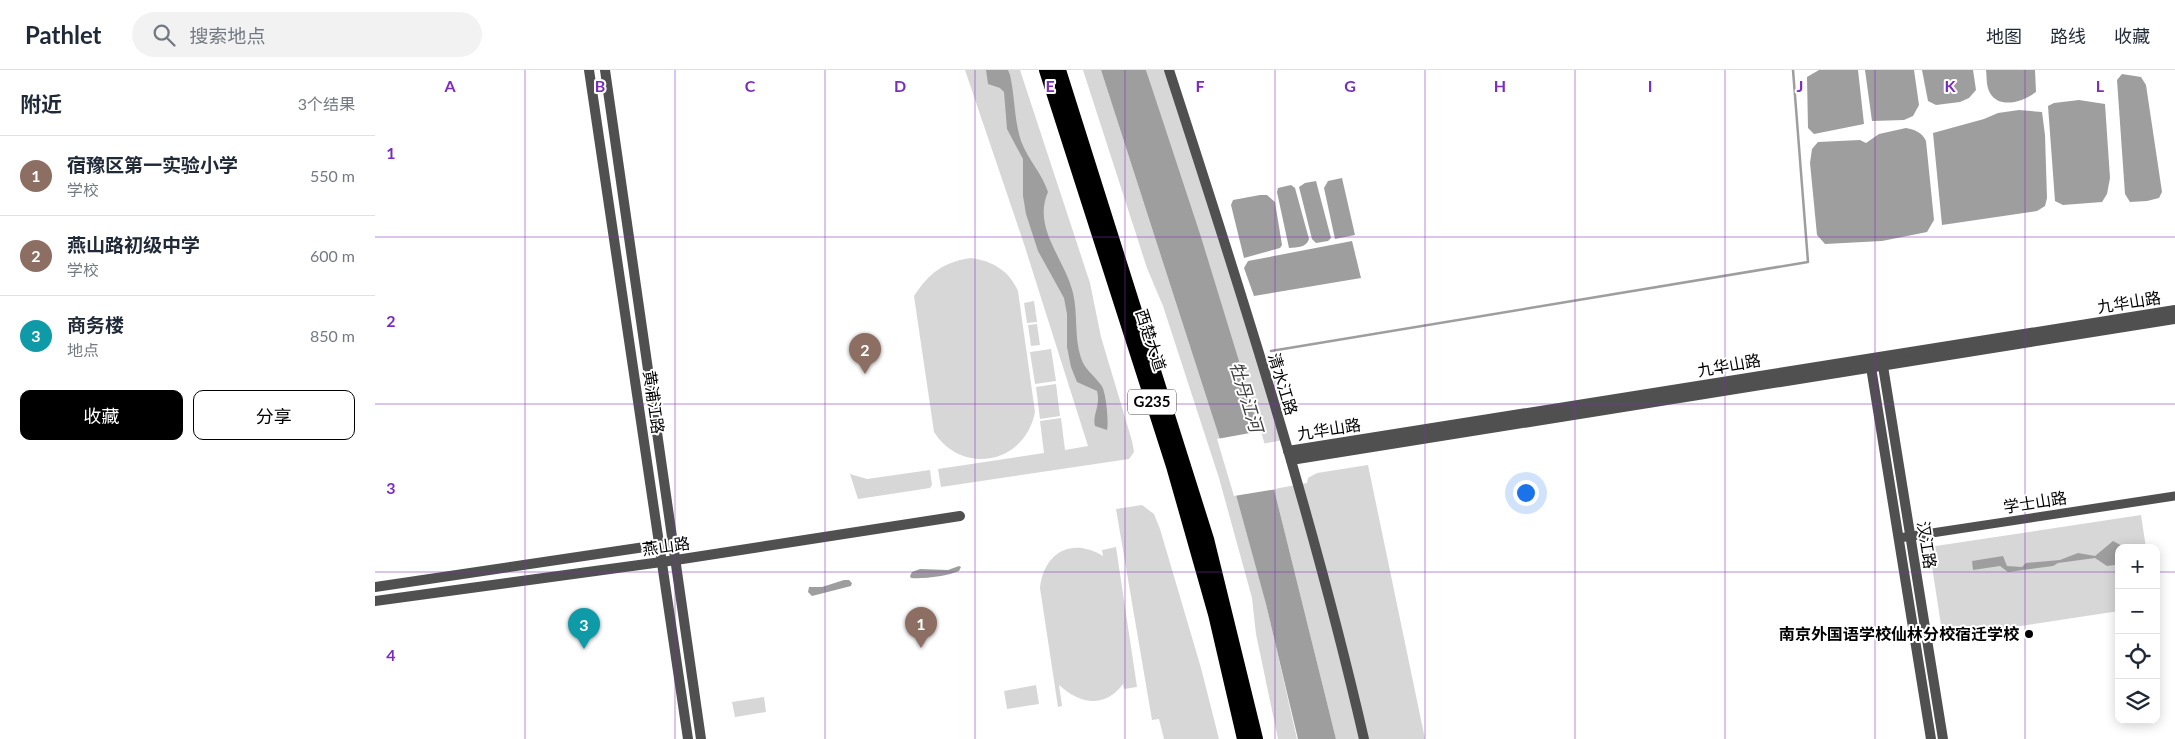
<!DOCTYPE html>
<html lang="zh">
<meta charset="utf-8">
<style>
:root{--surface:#fff;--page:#f2f2f3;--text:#1f2937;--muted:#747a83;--line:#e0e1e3;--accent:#000}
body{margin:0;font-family:Lato,"Noto Sans SC",sans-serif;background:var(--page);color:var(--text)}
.controls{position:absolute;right:15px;bottom:15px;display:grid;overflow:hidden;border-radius:10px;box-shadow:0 2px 12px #0003}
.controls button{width:45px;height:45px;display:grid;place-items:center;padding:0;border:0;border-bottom:1px solid var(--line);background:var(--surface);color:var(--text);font:25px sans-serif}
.you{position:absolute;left:1150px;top:422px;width:18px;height:18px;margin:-12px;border:4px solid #fff;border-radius:50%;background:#1a73e8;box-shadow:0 0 0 8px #1a73e833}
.badge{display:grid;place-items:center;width:32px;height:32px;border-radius:50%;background:var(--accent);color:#fff;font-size:16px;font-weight:700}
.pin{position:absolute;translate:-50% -41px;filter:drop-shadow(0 1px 2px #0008)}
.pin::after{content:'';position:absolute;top:26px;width:18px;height:15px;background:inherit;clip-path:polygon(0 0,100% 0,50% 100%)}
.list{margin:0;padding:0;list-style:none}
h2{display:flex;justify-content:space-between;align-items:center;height:65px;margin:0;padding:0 20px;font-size:21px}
h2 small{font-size:16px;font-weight:400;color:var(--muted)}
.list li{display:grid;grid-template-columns:32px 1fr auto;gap:15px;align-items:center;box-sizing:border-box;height:80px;padding:0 20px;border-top:1px solid var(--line)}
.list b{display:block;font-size:19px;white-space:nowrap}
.list p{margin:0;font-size:16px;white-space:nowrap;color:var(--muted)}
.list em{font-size:16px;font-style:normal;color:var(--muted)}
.actions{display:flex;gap:10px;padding:15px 20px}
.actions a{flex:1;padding:11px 0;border:1px solid var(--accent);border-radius:10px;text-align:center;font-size:18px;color:var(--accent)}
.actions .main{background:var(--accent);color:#fff}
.icon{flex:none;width:28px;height:28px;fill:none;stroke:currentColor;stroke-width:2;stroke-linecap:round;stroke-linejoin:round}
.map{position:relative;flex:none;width:1800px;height:669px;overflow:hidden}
header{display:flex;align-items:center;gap:30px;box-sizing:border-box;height:70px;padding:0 25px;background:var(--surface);border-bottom:1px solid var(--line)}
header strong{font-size:24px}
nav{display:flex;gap:28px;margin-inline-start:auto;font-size:18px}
.search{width:350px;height:45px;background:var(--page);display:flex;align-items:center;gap:12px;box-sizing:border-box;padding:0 18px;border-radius:28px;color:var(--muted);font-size:19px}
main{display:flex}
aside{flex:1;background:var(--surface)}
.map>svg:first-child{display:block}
.green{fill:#d7d7d7}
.water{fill:#9e9e9e}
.pier{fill:#fff}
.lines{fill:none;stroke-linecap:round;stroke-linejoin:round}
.stream{stroke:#9e9e9e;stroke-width:2.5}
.minor{stroke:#505050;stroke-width:9}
.tertiary{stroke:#505050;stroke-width:10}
.trunk{stroke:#000;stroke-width:14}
.grid{fill:none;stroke:#7b2cbf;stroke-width:1;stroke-opacity:0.55}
.poi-dot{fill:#000;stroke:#fff;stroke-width:2}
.labels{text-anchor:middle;stroke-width:4;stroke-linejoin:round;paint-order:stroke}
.shield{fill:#fff;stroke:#4c4c4c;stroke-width:1}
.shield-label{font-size:15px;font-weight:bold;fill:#000}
.street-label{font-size:16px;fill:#000;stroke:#fff}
.poi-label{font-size:16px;font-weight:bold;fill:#000;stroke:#fff;text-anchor:end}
.water-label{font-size:18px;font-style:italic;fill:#3f3f3f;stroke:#fff}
.grid-label{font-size:16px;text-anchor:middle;font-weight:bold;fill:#7b2cbf;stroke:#fff;stroke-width:4;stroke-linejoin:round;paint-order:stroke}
</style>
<header>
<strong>Pathlet</strong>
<div class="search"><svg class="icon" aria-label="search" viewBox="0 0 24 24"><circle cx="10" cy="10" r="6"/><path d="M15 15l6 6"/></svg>搜索地点</div>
<nav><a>地图</a><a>路线</a><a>收藏</a></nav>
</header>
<main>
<aside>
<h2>附近<small>3个结果</small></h2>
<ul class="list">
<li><span class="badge" style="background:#8d6e63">1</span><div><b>宿豫区第一实验小学</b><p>学校</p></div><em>550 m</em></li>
<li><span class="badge" style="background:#8d6e63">2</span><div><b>燕山路初级中学</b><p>学校</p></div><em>600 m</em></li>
<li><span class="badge" style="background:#0f9aa8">3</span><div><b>商务楼</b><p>地点</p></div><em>850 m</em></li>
</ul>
<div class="actions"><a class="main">收藏</a><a>分享</a></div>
</aside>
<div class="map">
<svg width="1800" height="669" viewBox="0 0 1800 669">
<rect width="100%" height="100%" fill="#fff"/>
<g class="green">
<polygon points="590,0 645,0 715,213 726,267 757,371 759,382 754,389 566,417 563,399 669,383 665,351 686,348 690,380 713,376 649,174"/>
<polygon points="708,0 726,0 850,385 891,533 922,669 903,669 881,564 877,528 844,408 788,236 772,198"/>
<polygon points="771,0 791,0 908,370 887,374"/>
<path d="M596,188C618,191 634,201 643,221L660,342C650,394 587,406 559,362L539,226C554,203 568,192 596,188Z"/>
<polygon points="659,231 662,252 652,253 649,233"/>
<polygon points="662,254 665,275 656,276 653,255"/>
<polygon points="676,279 681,311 660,314 655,282"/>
<polygon points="681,314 685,346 665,349 661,317"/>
<polygon points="993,395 1050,669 961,669 899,419 932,413 933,408 942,403"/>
<polygon points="555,400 557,415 555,418 483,429 475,404 492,409"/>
<polygon points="767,435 779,444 785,459 826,598 844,669 789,669 784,649 777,650 741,439"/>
<polygon points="1766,445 1771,478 1744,478 1744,541 1568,568 1554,477"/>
<path d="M741,477L762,617L749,619L748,614C729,639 705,634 684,615L687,636L683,637L665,518C669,482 697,467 728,486L727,480Z"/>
<polygon points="661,615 664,634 632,639 629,621"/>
<polygon points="389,627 391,642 360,647 357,632"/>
</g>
<g class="water">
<path d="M611,0H633L635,5C640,27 639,49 646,71C653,90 667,103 673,122C657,158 690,189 698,223C703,244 699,267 706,288C710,300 719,305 726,315C731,320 734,353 732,360L720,356C717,345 726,336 722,321L702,312L696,297L692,277V244L689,228L663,181L651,144L648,126V89L632,59L629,22L625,18L613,14Z"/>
<polygon points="726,0 771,0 826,167 871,314 899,419 961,669 923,669 891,534 850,385"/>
<polygon points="1444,0 1483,0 1489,54 1439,64 1433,58 1432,7"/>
<polygon points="1490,0 1539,0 1544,35 1538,46 1529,50 1497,51"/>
<polygon points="1547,0 1598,0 1601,20 1594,28 1585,32 1561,35 1553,31"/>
<path d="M1611,0H1660L1661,22C1649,31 1625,40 1615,23C1611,16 1612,8 1611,0Z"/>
<polygon points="1747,4 1766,7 1771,15 1787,122 1784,128 1772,131 1755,132 1750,124 1742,10"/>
<polygon points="1704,30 1730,34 1735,108 1732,124 1727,132 1688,135 1680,131 1673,36 1679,33"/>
<polygon points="1644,40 1667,42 1670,65 1672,128 1670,136 1662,141 1567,155 1558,63 1609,49 1623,43"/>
<path d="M1531,58C1540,60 1547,62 1551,71L1559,150L1552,162L1507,171L1450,174L1442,165L1435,93L1437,79L1443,72L1485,70L1491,73L1504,64Z"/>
<polygon points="967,108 980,165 960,169 949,118 953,111"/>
<polygon points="941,111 956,168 953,171 941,173 937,169 924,117 930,113"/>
<path d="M916,115L920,118L934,169C931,178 923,177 914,178L902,122L903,118Z"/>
<polygon points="885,125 892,125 900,132 907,175 905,178 869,188 856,135 858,130"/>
<polygon points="977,171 986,208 879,226 869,198 873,191"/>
<polygon points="1738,471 1747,476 1747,478 1744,478 1744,501 1740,495 1732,496 1720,488 1683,493 1678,496 1633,502 1625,496 1598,500 1597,491 1628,486 1632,496 1647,497 1651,493 1685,490 1703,483 1720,486"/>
<path d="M584,496L586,497L584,501C573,506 549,509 536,508L535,506L537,502L545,499L573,500Z"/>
<polygon points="469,510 474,510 477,513 476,516 437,526 433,522 434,517 447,517"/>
</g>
<polygon class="pier" points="886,361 902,419 859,426 842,369"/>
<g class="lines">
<polyline class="stream" points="896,281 1433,192 1418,0"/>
<polyline class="minor" points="1524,468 1800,426"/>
<g class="tertiary">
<polyline points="214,0 313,669"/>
<polyline points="230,0 326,669"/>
<path d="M794,0C866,221 937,443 989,669"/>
<polyline points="1507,290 1568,669"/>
<polyline points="1495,291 1556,669"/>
<polyline points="913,381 1800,240"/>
<polyline points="916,390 1800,249"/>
<polyline points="0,517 290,474"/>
<polyline points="0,531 301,490 585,446"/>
</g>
<g class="trunk">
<polyline points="671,0 798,396 840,544 869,669"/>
<polyline points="684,0 832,469 881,669"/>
</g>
</g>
<path class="grid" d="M150,0V669M300,0V669M450,0V669M600,0V669M750,0V669M900,0V669M1050,0V669M1200,0V669M1350,0V669M1500,0V669M1650,0V669M0,167H1800M0,334H1800M0,502H1744M1781,502H1800"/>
<circle class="poi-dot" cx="1654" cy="564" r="5"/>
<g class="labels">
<rect class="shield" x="753" y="319.5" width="48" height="25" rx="4"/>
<g class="shield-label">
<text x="777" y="337">G235</text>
</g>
<g class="street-label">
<text transform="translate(1754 232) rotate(-9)" y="6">九华山路</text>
<text transform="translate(776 270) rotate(72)" y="6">西楚大道</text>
<text transform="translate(1354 295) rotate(-10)" y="6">九华山路</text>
<text transform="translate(908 314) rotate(73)" y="6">清水江路</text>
<text transform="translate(279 332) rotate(82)" y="6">黄浦江路</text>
<text transform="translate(954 359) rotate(-9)" y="6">九华山路</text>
<text transform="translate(1660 432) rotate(-9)" y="6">学士山路</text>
<text transform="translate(1552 475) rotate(81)" y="6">汉江路</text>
<text transform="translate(291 476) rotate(-8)" y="6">燕山路</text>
</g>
<g class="poi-label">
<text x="1644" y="570">南京外国语学校仙林分校宿迁学校</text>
</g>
<g class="water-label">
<text transform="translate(871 327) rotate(73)" y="6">牡丹江河</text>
</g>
</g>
<g class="grid-label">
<text x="75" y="22">A</text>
<text x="225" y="22">B</text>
<text x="375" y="22">C</text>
<text x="525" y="22">D</text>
<text x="675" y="22">E</text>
<text x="825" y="22">F</text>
<text x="975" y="22">G</text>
<text x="1125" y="22">H</text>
<text x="1275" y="22">I</text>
<text x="1425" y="22">J</text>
<text x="1575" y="22">K</text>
<text x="1725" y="22">L</text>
<text x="16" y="89">1</text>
<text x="16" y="257">2</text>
<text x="16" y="424">3</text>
<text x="16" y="591">4</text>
</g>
</svg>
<div class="controls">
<button>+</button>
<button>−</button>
<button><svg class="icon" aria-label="locate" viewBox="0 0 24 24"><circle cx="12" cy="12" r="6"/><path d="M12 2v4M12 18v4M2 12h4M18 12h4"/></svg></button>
<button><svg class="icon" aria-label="layers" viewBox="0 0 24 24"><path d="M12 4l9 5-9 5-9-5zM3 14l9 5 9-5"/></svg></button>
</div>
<div class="you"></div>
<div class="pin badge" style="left:546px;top:578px;background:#8d6e63">1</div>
<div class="pin badge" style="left:490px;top:304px;background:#8d6e63">2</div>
<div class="pin badge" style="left:209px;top:579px;background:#0f9aa8">3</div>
</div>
</main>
